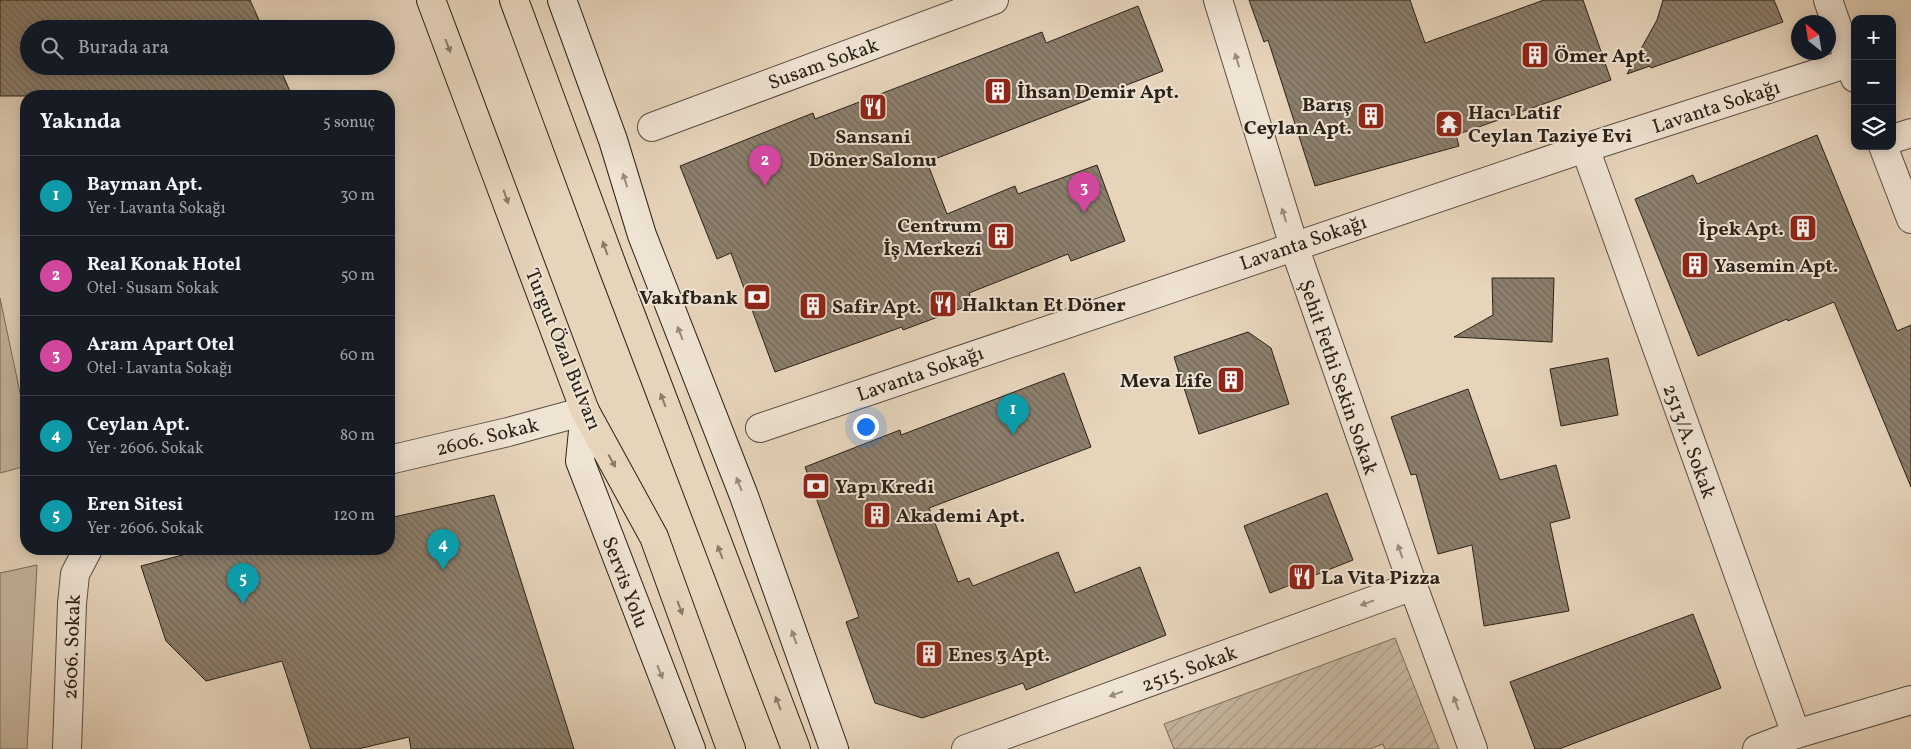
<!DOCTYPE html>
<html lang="tr">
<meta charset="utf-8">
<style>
:root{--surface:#171b24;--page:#242831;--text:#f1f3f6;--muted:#9ea1a6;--line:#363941;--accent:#c59692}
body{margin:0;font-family:Vollkorn,serif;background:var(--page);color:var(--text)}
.controls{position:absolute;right:15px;top:15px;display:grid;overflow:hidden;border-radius:10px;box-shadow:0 2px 12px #0003}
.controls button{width:45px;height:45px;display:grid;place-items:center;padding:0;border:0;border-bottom:1px solid var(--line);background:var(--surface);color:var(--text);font:25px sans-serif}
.compass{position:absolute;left:1791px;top:15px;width:45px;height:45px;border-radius:50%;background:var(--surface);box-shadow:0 2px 12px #0003;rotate:330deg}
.you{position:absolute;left:865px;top:426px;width:18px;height:18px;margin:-12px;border:4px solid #fff;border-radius:50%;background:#1a73e8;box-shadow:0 0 0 8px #1a73e833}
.badge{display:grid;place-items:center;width:32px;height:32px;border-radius:50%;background:var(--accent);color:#fff;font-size:16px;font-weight:700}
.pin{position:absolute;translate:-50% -41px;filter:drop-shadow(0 1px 2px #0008)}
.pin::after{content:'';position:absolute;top:26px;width:18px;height:15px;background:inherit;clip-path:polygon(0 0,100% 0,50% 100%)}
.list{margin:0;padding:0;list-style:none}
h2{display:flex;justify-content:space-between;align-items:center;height:65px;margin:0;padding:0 20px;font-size:21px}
h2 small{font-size:16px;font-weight:400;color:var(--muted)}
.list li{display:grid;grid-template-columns:32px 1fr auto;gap:15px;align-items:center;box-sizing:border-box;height:80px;padding:0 20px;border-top:1px solid var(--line)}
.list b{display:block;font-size:19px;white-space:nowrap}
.list p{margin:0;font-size:16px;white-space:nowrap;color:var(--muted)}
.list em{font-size:16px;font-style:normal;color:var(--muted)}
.icon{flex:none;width:28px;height:28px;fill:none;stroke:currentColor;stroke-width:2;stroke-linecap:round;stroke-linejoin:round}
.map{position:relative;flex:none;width:1911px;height:749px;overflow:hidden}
.search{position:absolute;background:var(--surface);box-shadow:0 2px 12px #0003;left:20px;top:20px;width:375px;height:55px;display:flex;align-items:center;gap:12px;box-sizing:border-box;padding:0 18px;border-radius:28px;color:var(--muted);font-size:19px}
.panel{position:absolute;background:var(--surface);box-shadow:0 2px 12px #0003;left:20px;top:90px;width:375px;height:465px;border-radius:20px}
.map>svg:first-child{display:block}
.green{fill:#c6b69f;stroke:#786c5c}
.garden{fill:url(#garden-furrows);stroke:#786c5c}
.building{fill:url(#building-back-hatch);stroke:#2b2219}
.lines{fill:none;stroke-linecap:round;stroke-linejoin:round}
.street-casing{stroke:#5a4e42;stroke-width:30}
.secondary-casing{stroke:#2b2219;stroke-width:30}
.primary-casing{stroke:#2b2219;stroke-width:30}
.street{stroke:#efe3d3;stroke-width:28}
.secondary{stroke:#efe3d3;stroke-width:28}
.primary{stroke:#e6d4bb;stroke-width:28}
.oneway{fill:#887b6a}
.oneway2{fill:#978c7f}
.labels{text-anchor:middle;stroke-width:4;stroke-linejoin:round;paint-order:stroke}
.poi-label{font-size:20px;font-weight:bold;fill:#2b2219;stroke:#efe3d3;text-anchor:start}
.street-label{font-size:20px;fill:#2b2219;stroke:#efe3d3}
</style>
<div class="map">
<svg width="1911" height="749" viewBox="0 0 1911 749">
<defs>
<pattern id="garden-furrows" width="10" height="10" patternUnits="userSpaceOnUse" patternTransform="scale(1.25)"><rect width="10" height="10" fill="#c6b69f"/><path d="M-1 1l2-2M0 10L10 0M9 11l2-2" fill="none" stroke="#aa9c88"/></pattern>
<pattern id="building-back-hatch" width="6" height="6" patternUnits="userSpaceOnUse" patternTransform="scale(1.25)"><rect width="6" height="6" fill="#8c7f6d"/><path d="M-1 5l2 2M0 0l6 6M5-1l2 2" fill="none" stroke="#736859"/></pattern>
</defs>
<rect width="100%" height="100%" fill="#e6d4bb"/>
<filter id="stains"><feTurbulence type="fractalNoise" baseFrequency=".004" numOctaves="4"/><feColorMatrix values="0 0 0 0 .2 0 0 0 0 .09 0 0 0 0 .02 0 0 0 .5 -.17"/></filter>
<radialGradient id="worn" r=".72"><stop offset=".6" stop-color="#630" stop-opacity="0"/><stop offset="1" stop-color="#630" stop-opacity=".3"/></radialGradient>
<g class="green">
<polygon points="0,298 26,421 26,466 0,473"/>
<polygon points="37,565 27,749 0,749 0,573"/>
</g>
<polygon class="garden" points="1395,638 1439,749 1385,749 1383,744 1370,749 1174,749 1164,724"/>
<g class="building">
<polygon points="0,0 250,0 263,29 29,29 29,66 279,66 292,96 0,96"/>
<polygon points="1249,0 1410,0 1425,43 1544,0 1583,0 1611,80 1456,135 1459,146 1315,186 1268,40 1264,42"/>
<polygon points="1663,0 1774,0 1783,22 1651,68 1650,66 1627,74 1657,20"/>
<polygon points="1138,6 1163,71 927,162 947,214 1015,186 1018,194 1097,165 1125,241 1071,261 1068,254 969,293 973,304 903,330 902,327 775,372 731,253 717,259 680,166 813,113 815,119 1042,32 1046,43"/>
<polygon points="1817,135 1897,331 1911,325 1911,487 1834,302 1788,321 1787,319 1698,356 1635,199 1693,175 1697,184"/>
<polygon points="1492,278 1554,278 1552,342 1454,337 1493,315"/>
<polygon points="1248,332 1271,348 1289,404 1199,434 1174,357"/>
<polygon points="1608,358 1618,415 1561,426 1550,369"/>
<polygon points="1064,373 1091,447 929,508 958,582 969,578 973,586 1058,552 1075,593 1140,567 1166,635 1026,690 1023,683 922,718 875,703 846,622 859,617 805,467 900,430 901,435"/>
<polygon points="1468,389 1500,480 1556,465 1570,518 1550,523 1569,611 1484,626 1472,545 1438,554 1416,474 1411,475 1391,417"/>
<polygon points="1327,493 1353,560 1270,593 1244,526"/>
<polygon points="494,495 574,749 411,749 409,737 358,749 311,749 282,661 206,681 166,641 141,566 205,549 389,549 389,518"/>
<polygon points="1693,614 1721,688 1559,749 1535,749 1510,682"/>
</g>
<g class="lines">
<defs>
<g id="street">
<polyline points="1218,0 1294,246 1413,586 1473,749"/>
<polyline points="1828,0 1855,78"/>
<polyline points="652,127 994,0"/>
<polyline points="1892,139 1911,133"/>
<polyline points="1883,146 1911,219"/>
<polyline points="1585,148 1796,734"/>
<polyline points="760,428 1585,148 1849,63"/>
<polyline points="389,460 508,432 585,411"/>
<polyline points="67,749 72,604 75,574 88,549"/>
<polyline points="966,749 1413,586"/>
<polyline points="1757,749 1796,734 1911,700"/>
</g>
<g id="secondary">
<polyline points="562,0 613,140 642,235 744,496 834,749"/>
<polyline points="585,411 580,461 691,749"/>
</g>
<g id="primary">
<polyline points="431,0 585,411 654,537 731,749"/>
<polyline points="514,0 613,268 796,749"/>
</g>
</defs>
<use href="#street" class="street-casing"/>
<use href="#secondary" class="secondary-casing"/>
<use href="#primary" class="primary-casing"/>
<use href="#street" class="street"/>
<use href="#secondary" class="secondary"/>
<use href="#primary" class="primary"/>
</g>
<defs><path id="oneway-solid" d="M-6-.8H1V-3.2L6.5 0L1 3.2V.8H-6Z" transform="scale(1.25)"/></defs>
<g class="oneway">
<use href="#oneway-solid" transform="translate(448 46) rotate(69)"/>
<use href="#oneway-solid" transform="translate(506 197) rotate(70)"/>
<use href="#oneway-solid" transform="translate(605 248) rotate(-110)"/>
<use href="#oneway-solid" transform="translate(663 400) rotate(-111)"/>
<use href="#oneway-solid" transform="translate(612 461) rotate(61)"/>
<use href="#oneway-solid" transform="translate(720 552) rotate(-111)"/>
<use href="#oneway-solid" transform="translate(680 608) rotate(70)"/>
<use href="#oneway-solid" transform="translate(778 703) rotate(-111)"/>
</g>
<g class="oneway2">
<use href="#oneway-solid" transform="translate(1237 60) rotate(-107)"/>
<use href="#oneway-solid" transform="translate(625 180) rotate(-107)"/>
<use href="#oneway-solid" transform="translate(1284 215) rotate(-107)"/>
<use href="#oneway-solid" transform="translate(680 333) rotate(-111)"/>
<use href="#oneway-solid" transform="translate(739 484) rotate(-112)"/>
<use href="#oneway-solid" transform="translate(1400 551) rotate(-109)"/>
<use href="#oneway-solid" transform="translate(1367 603) rotate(160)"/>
<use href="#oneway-solid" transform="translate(794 637) rotate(-110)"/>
<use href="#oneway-solid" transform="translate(660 672) rotate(68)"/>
<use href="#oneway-solid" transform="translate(1116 694) rotate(160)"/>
<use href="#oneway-solid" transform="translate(1456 703) rotate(-110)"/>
</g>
<defs>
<symbol id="building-square" viewBox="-11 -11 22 22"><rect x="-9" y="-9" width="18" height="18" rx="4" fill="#8f2418" stroke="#efe3d3"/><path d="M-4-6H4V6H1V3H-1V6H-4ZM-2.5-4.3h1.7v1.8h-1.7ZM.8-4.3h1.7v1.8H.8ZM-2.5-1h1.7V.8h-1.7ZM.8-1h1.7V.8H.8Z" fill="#fff"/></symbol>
<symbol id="restaurant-square" viewBox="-11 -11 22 22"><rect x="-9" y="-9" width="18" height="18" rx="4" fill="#8f2418" stroke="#efe3d3"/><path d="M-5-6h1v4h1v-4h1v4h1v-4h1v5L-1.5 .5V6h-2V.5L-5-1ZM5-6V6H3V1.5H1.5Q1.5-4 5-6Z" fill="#fff"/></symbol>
<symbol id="temple-square" viewBox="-11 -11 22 22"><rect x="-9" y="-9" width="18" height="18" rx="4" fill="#8f2418" stroke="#efe3d3"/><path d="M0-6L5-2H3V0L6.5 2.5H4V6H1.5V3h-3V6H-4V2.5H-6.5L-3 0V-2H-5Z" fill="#fff"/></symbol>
<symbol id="bank-square" viewBox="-11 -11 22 22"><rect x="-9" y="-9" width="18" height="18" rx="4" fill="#8f2418" stroke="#efe3d3"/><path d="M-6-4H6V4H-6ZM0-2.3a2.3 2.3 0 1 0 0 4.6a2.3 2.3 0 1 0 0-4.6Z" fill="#fff"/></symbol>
</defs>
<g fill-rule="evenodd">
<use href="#building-square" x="1519" y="39" width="32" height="32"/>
<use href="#building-square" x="982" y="75" width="32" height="32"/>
<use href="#restaurant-square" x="857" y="91" width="32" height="32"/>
<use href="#building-square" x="1355" y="100" width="32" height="32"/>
<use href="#temple-square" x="1433" y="108" width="32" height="32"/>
<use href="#building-square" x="1787" y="212" width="32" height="32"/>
<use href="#building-square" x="985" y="220" width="32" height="32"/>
<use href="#building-square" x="1679" y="249" width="32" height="32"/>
<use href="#bank-square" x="741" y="281" width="32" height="32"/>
<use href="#restaurant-square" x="927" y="288" width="32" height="32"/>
<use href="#building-square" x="797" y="290" width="32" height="32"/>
<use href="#building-square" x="1215" y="364" width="32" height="32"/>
<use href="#bank-square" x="800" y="470" width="32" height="32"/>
<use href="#building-square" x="861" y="499" width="32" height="32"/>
<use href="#restaurant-square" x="1286" y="561" width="32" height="32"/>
<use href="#building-square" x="913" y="638" width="32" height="32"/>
</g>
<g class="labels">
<g class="poi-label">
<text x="1554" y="62">Ömer Apt.</text>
<text x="1017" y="98">İhsan Demir Apt.</text>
<text x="1352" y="111" text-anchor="end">Barış<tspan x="1352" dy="23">Ceylan Apt.</tspan></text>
<text x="1468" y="119">Hacı Latif<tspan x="1468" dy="23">Ceylan Taziye Evi</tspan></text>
<text x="873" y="143" text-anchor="middle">Sansani<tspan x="873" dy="23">Döner Salonu</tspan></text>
<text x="982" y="232" text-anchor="end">Centrum<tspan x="982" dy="23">İş Merkezi</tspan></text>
<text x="1784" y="235" text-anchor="end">İpek Apt.</text>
<text x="1714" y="272">Yasemin Apt.</text>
<text x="738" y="304" text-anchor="end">Vakıfbank</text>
<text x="962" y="311">Halktan Et Döner</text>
<text x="832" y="313">Safir Apt.</text>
<text x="1212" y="387" text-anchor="end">Meva Life</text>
<text x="835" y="493">Yapı Kredi</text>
<text x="896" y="522">Akademi Apt.</text>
<text x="1321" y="584">La Vita Pizza</text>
<text x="948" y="661">Enes 3 Apt.</text>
</g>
<g class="street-label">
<text transform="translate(823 63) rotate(-20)" y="7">Susam Sokak</text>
<text transform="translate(1716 106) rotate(-18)" y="7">Lavanta Sokağı</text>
<text transform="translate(1303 242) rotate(-19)" y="7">Lavanta Sokağı</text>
<text transform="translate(564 349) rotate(68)" y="7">Turgut Özal Bulvarı</text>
<text transform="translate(920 373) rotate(-19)" y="7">Lavanta Sokağı</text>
<text transform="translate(1339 377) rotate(71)" y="7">Şehit Fethi Sekin Sokak</text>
<text transform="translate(487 436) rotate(-14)" y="7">2606. Sokak</text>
<text transform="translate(1690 441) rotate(70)" y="7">2513/A. Sokak</text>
<text transform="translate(626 582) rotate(69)" y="7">Servis Yolu</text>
<text transform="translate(71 647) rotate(-88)" y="7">2606. Sokak</text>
<text transform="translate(1189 668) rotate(-20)" y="7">2515. Sokak</text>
</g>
</g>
<rect width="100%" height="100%" filter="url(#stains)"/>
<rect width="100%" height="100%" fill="url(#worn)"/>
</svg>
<div class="controls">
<button>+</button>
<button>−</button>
<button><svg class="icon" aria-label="layers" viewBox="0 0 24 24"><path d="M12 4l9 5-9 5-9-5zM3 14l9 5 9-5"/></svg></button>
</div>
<svg class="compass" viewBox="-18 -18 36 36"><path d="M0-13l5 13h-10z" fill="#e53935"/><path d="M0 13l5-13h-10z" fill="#9ea1a6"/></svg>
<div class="you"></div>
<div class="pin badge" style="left:1013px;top:435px;background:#0f9aa8">1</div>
<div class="pin badge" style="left:765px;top:186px;background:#d1479c">2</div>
<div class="pin badge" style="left:1084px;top:213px;background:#d1479c">3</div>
<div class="pin badge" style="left:443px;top:570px;background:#0f9aa8">4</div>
<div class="pin badge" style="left:243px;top:604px;background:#0f9aa8">5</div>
<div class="search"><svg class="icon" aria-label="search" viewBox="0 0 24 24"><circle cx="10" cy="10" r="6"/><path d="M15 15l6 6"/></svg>Burada ara</div>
<section class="panel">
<h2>Yakında<small>5 sonuç</small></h2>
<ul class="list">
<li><span class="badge" style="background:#0f9aa8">1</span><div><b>Bayman Apt.</b><p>Yer · Lavanta Sokağı</p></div><em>30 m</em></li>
<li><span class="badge" style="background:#d1479c">2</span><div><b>Real Konak Hotel</b><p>Otel · Susam Sokak</p></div><em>50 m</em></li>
<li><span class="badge" style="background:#d1479c">3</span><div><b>Aram Apart Otel</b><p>Otel · Lavanta Sokağı</p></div><em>60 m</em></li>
<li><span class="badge" style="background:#0f9aa8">4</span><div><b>Ceylan Apt.</b><p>Yer · 2606. Sokak</p></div><em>80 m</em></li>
<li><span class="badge" style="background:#0f9aa8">5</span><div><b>Eren Sitesi</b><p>Yer · 2606. Sokak</p></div><em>120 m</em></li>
</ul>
</section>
</div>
